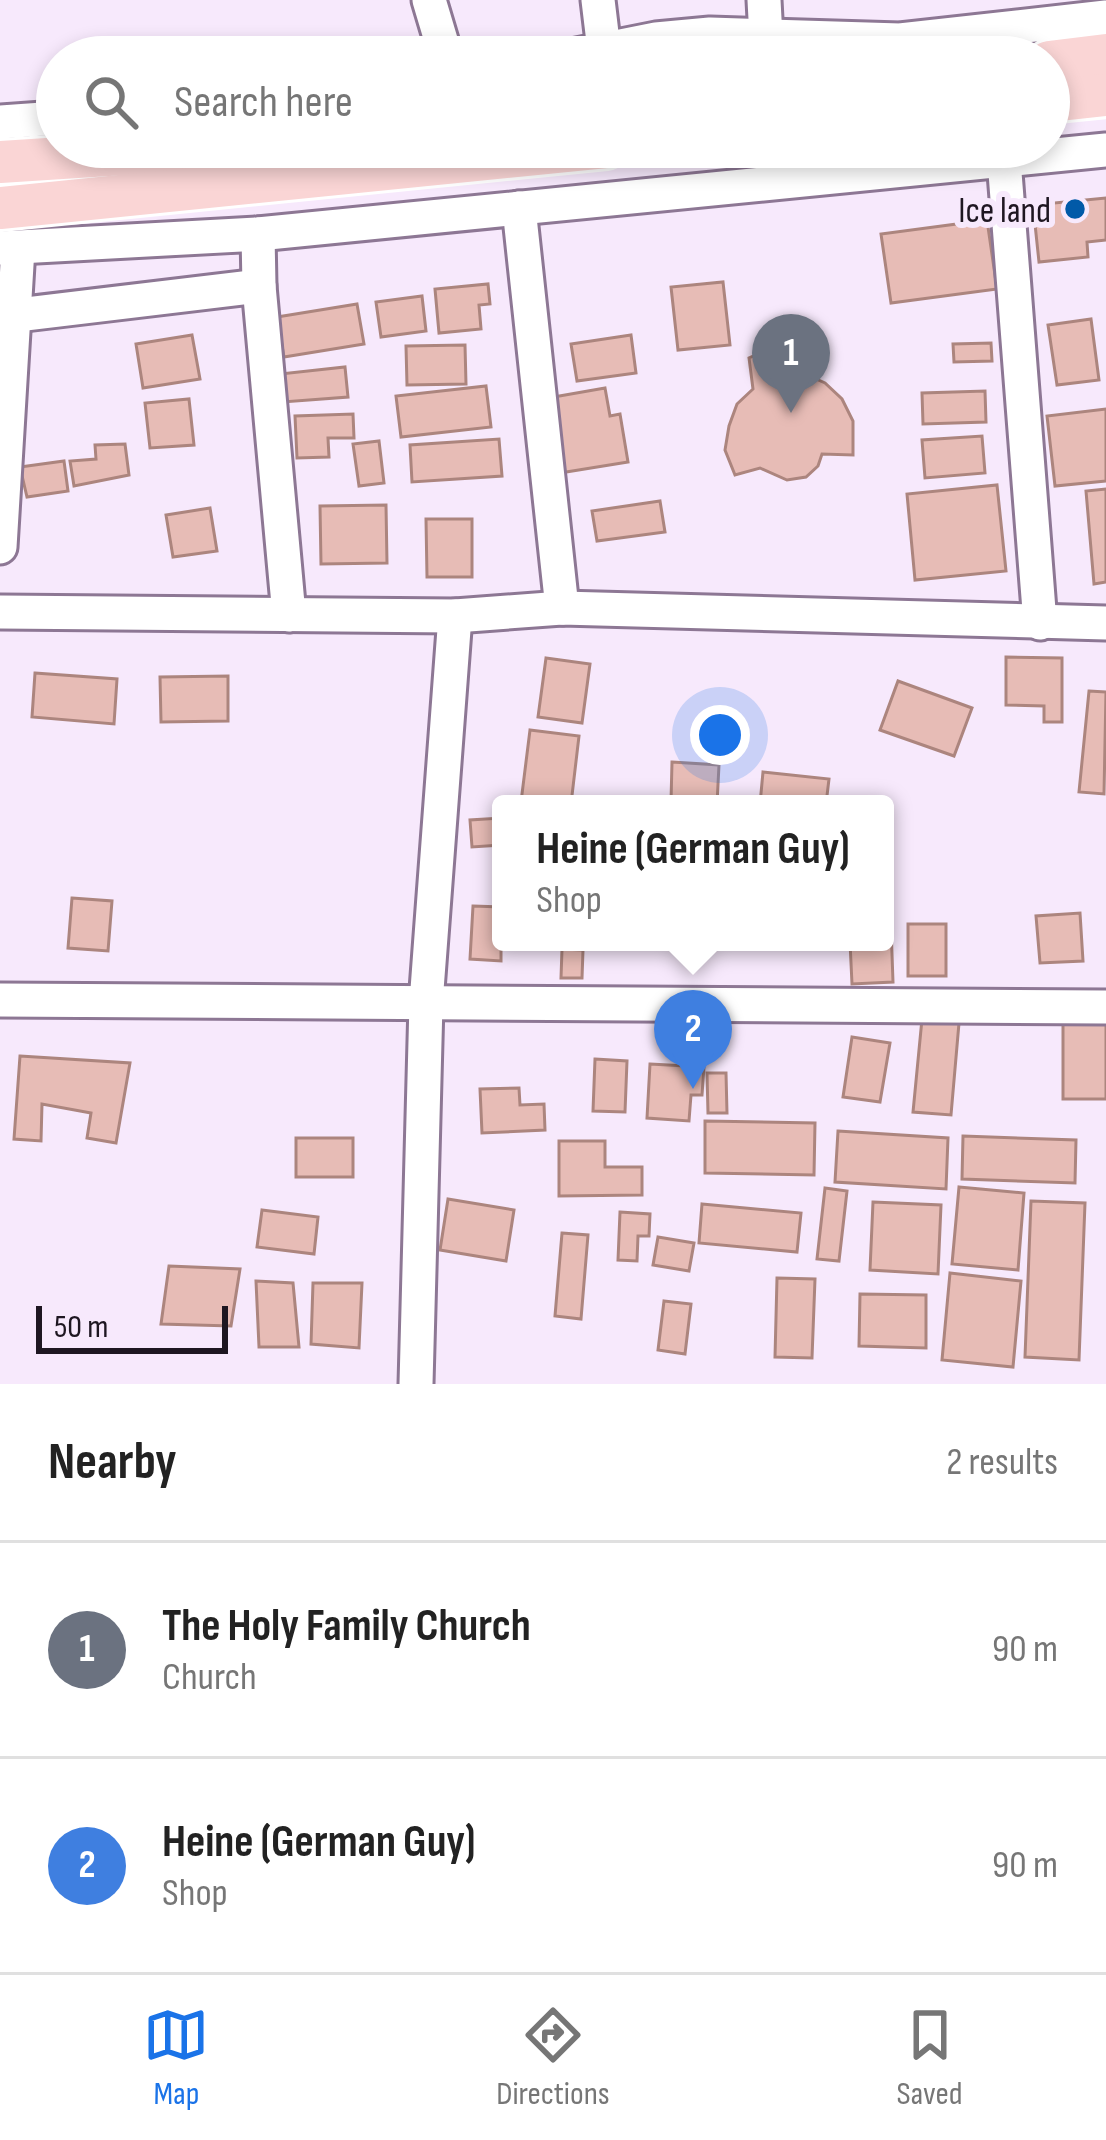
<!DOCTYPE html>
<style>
:root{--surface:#fff;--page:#f2f2f2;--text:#222;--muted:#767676;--line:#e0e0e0;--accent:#1a73e8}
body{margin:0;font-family:"Sofia Sans Condensed",sans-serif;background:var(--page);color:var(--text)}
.scale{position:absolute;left:36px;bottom:30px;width:192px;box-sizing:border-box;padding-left:12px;border:6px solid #1e1621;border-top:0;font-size:33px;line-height:42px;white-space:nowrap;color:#1e1621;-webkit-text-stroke:9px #f7e9fc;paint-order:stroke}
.you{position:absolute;left:720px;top:735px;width:42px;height:42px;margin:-30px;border:9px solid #fff;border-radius:50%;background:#1a73e8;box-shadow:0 0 0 18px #1a73e833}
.badge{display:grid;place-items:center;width:78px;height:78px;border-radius:50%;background:var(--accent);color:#fff;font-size:39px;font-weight:700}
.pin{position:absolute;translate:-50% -99px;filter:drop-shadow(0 3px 6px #0008)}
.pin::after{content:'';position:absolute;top:63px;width:42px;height:36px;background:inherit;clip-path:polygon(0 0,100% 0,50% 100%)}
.popup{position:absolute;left:492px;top:795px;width:402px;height:156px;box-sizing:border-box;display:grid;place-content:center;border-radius:12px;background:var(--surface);filter:drop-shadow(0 3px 9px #0005);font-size:39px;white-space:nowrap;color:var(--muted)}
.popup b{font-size:45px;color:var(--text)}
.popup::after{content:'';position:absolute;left:50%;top:100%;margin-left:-24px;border:24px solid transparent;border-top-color:var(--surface)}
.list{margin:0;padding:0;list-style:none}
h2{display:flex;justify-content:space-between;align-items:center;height:156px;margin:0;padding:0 48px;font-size:51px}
h2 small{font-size:39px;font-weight:400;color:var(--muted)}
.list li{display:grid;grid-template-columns:78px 1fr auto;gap:36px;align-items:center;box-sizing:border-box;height:216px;padding:0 48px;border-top:3px solid var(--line)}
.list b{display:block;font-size:45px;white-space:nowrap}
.list p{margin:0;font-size:39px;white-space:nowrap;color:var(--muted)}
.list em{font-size:39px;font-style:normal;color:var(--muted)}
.icon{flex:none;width:66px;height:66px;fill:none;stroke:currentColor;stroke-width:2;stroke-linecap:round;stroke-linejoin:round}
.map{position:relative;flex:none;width:1106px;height:1384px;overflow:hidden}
.search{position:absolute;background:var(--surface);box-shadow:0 6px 18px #0003;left:36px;right:36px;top:36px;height:132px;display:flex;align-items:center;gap:30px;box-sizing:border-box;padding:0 42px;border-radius:66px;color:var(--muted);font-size:45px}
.sheet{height:588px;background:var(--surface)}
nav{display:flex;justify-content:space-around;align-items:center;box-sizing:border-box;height:168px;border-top:3px solid var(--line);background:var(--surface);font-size:33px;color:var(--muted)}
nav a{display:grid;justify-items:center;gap:6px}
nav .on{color:var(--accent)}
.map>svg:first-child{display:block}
.building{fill:#e7bcb6;stroke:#ac857e;stroke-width:3}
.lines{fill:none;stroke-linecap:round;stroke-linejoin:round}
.minor-casing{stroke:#8d7794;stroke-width:39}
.major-casing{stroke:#fff;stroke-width:48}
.minor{stroke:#fff;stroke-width:33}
.major{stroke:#fad5d5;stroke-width:42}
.poi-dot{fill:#015aa8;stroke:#f7e9fc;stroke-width:4.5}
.labels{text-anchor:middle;stroke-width:12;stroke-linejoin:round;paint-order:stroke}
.poi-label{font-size:36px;fill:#1e1621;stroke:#f7e9fc;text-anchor:end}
</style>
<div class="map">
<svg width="1106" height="1384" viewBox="0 0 1106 1384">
<rect width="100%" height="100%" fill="#f7e9fc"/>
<g class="building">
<polygon points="1106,198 1106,240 1087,242 1088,257 1039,262 1033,205"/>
<polygon points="987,220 997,289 891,303 881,234"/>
<polygon points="723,282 730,345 678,350 671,287"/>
<polygon points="488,284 490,304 479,305 481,329 439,333 435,289"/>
<polygon points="422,296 426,331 381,337 376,302"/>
<polygon points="357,304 364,344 284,357 277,317"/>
<polygon points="1091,319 1099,380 1057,385 1048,325"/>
<polygon points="192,335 200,379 143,388 136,344"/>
<polygon points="631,335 636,373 577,381 571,344"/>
<polygon points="991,343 992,361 954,362 953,344"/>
<polygon points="465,345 466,384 407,385 406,346"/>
<polygon points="758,354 761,367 803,362 803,373 825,383 842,399 853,421 853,455 822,454 818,466 806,477 787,480 760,468 735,475 725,450 729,426 737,404 753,389 749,358"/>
<polygon points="345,367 348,397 283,402 280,374"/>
<polygon points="486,386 491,427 401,437 396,396"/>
<polygon points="605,388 610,416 620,414 628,462 560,473 548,398"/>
<polygon points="985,391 986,422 923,424 922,393"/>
<polygon points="189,399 194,445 150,448 145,403"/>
<polygon points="1106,409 1106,481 1055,486 1047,416"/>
<polygon points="353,414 354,438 328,438 329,457 297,458 295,416"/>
<polygon points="982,436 985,473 925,478 922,440"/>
<polygon points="499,439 502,476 412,482 410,445"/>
<polygon points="379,441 384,483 359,486 353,444"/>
<polygon points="125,444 129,475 74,486 70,461 96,459 95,445"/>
<polygon points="64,461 68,491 27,497 20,467"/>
<polygon points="997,485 1006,571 915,580 907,494"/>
<polygon points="1106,489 1106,582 1094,584 1086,491"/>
<polygon points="660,501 665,532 597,541 592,511"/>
<polygon points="386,505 387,563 321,564 320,506"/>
<polygon points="210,508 217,551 173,557 166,515"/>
<polygon points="426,519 472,519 472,577 427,577"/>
<polygon points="1006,657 1062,658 1062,722 1044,722 1044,706 1006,705"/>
<polygon points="546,658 590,664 582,723 538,717"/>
<polygon points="35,673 117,679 114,724 32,717"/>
<polygon points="228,676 228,721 161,722 160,677"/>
<polygon points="898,681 972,708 954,756 880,730"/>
<polygon points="1089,691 1106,692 1104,794 1079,792"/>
<polygon points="530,730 579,736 571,804 521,802"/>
<polygon points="672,762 719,765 717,804 671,802"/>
<polygon points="763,772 829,779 826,804 760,804"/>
<polygon points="501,818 501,845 472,847 470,820"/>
<polygon points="72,898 112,901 108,951 68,948"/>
<polygon points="473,906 501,907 501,961 470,959"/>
<polygon points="1080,913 1083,961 1040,963 1036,916"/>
<rect x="908" y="924" width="38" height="52"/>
<polygon points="891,926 893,982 852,984 850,942 885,942 885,927"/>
<polygon points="562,949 583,950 582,978 561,978"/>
<polygon points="922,1019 959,1023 951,1115 913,1112"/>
<polygon points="1106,1020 1106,1099 1063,1099 1063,1021"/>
<polygon points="852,1037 890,1043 880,1102 843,1097"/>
<polygon points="20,1056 130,1063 116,1143 87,1138 91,1113 42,1104 41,1141 14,1139"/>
<polygon points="595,1059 627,1061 625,1112 593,1111"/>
<polygon points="650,1064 704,1067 702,1095 691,1095 689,1121 647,1118"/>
<polygon points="707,1073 726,1073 727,1113 708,1113"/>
<polygon points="519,1088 520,1105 544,1104 545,1130 482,1133 480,1089"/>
<polygon points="705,1121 815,1123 814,1175 705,1173"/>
<polygon points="838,1131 948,1138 946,1189 835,1182"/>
<polygon points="963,1136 1076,1140 1075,1183 962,1179"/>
<rect x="296" y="1138" width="57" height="39"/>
<polygon points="559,1141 605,1141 605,1167 642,1167 642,1195 559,1196"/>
<polygon points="959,1187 1024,1193 1018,1270 952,1264"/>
<polygon points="825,1188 847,1191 839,1261 817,1259"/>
<polygon points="448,1199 514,1210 506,1261 440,1250"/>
<polygon points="1031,1201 1085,1203 1079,1360 1025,1357"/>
<polygon points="873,1202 941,1205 938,1274 870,1270"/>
<polygon points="702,1204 801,1213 797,1252 699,1243"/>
<polygon points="262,1210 318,1217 314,1254 257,1247"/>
<polygon points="620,1212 650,1214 649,1236 638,1236 637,1261 618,1260"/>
<polygon points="562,1233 588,1235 581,1319 555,1316"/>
<polygon points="658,1237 694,1243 689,1271 653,1265"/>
<polygon points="169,1266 240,1269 231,1326 161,1324"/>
<polygon points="950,1273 1021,1281 1013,1367 942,1360"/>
<polygon points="777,1278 815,1279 812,1358 775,1357"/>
<polygon points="256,1281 293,1283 299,1347 259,1347"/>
<polygon points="313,1283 362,1283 359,1348 311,1344"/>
<polygon points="860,1294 926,1295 926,1348 859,1346"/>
<polygon points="664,1301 691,1304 685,1354 658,1350"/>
</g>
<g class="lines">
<defs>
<g id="minor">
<polyline points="429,0 446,57"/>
<polyline points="598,0 604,50"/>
<polyline points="764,0 767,57"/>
<polyline points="566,57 656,39 710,34 900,40 1106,17"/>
<polyline points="0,122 57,118"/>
<polyline points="1003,147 1040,623"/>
<polyline points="519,208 562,608"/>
<polyline points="258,234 259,286 289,615"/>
<polyline points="0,248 258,234 1106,150"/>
<polyline points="0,317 259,286"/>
<polyline points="0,547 18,248"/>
<polyline points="0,612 455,616 562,608 1106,623"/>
<polyline points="0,1000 1106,1007"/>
<polyline points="416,1384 426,1003 455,616"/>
</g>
<g id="major">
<polyline points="1049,62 1106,55"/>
<polyline points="1049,101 1106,95"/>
<polyline points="0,162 232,147"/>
<polyline points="0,208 606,147"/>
</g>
</defs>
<use href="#minor" class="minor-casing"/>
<use href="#major" class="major-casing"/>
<use href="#minor" class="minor"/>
<use href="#major" class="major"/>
</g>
<circle class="poi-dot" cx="1075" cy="209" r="12"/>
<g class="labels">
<g class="poi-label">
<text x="1051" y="222">Ice land</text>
</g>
</g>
</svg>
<div class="scale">50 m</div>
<div class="you"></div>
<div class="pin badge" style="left:791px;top:413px;background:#6b7280">1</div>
<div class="pin badge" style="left:693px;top:1089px;background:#3f7fe0">2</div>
<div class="popup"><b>Heine (German Guy)</b>Shop</div>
<div class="search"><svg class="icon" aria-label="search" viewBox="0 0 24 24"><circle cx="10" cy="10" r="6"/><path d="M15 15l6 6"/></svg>Search here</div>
</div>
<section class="sheet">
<h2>Nearby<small>2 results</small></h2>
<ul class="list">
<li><span class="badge" style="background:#6b7280">1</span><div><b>The Holy Family Church</b><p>Church</p></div><em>90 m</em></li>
<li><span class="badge" style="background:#3f7fe0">2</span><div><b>Heine (German Guy)</b><p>Shop</p></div><em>90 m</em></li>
</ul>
</section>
<nav>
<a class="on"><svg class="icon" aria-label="map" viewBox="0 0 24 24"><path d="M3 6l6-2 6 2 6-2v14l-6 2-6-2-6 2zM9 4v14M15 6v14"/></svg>Map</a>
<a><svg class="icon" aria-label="directions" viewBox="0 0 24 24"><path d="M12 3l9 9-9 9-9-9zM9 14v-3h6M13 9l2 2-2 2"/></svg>Directions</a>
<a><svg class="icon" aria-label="saved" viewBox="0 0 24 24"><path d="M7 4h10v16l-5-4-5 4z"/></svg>Saved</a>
</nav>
